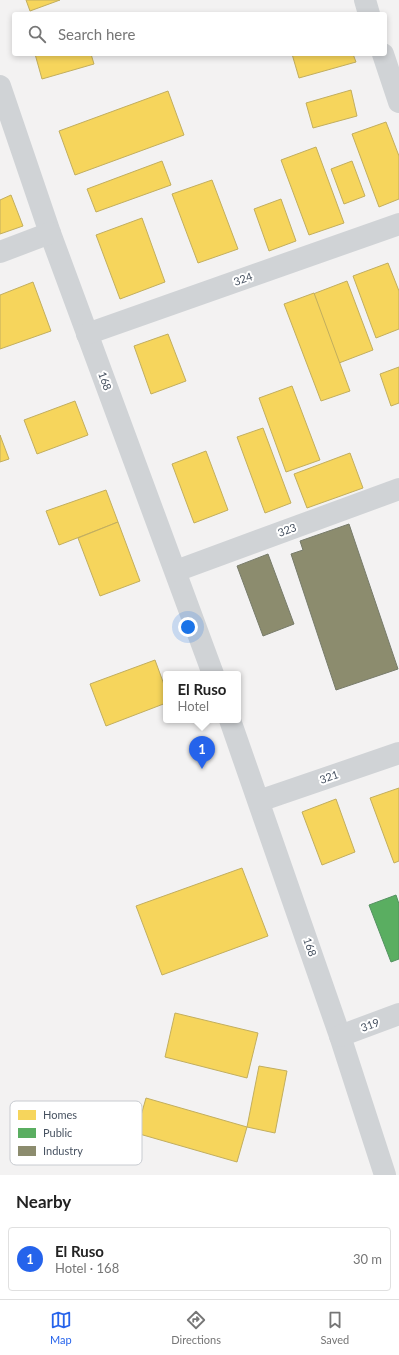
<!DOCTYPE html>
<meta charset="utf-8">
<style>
:root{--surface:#fff;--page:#f2f2f2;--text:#222;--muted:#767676;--line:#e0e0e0;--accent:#2563eb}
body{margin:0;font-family:Lato,sans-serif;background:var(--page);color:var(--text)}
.you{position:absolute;left:188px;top:627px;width:14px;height:14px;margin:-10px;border:3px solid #fff;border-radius:50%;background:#1a73e8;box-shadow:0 0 0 6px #1a73e833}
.badge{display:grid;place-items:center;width:26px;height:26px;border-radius:50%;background:var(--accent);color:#fff;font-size:13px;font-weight:700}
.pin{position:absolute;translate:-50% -33px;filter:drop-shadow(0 1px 2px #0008)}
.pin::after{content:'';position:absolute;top:21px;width:14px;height:12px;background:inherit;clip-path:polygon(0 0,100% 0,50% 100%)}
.popup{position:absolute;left:163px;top:671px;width:78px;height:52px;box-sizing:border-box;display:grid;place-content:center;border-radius:4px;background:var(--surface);filter:drop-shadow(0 1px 3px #0005);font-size:13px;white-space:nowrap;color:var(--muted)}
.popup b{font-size:15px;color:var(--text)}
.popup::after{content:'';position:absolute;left:50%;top:100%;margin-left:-8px;border:8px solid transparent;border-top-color:var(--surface)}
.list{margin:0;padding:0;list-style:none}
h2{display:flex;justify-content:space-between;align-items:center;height:52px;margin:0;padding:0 16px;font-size:17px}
h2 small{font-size:13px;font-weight:400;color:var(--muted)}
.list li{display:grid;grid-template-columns:26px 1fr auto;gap:12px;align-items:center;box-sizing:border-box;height:64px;margin:0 8px 8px;padding:0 8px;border:1px solid var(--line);border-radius:4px}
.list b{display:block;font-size:15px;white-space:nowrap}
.list p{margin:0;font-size:13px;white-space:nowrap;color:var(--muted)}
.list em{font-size:13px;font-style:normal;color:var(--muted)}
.icon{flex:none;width:22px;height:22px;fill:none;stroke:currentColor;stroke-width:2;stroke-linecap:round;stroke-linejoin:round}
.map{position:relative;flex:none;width:399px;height:1175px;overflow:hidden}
.search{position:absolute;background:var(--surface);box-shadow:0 2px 6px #0003;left:12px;right:12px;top:12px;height:44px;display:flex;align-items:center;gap:10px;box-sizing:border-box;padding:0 14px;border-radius:4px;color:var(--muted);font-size:15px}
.sheet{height:124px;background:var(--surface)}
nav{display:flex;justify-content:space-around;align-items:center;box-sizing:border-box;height:56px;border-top:1px solid var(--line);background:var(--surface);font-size:11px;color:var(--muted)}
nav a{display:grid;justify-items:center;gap:2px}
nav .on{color:var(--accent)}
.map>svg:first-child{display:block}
.homes{fill:#f6d55c;stroke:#c2ae5e}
.public{fill:#5aae61;stroke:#549261}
.industry{fill:#8c8c6e;stroke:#777b6a}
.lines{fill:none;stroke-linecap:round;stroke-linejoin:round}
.minor{stroke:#d0d3d6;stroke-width:22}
.labels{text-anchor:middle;stroke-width:4;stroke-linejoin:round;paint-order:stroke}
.street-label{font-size:11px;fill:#475261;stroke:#fff}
.key{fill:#fff;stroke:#c8cbd0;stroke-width:1}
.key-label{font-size:11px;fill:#475261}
</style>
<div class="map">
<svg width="399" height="1175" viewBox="0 0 399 1175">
<rect width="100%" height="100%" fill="#f3f2f2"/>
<g class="homes">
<polygon points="26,0 60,0 30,11"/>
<polygon points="35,54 91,54 94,64 42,79"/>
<polygon points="292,54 353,54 356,62 299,78"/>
<polygon points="351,90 357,116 313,128 306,103"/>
<polygon points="168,91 184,135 75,175 59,131"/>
<polygon points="386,122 399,156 399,199 379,207 352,134"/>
<polygon points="316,147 344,223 309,235 281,160"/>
<polygon points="162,161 171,185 96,212 87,189"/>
<polygon points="352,161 365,196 344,204 331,169"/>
<polygon points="212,180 238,249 198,263 172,194"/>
<polygon points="11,195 23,226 0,234 0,200"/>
<polygon points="281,199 296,241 269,251 254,209"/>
<polygon points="142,218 165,282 120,299 96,235"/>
<polygon points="388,263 399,291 399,329 376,338 353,276"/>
<polygon points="347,281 373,350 339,363 313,294"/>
<polygon points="33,282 51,331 0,349 0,295"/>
<polygon points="314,293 350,391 321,401 284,304"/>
<polygon points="168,334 186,381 151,394 134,346"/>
<polygon points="399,367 399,403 391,406 380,374"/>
<polygon points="292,386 320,460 286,472 259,398"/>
<polygon points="75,401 88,435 37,454 24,420"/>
<polygon points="263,428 291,503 265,513 237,437"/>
<polygon points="0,435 9,459 0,462"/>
<polygon points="206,451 228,510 194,523 172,464"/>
<polygon points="350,453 363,488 307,508 294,474"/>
<polygon points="106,490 118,522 59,545 46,511"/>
<polygon points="118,522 140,581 100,596 78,538"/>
<polygon points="155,660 166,690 166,703 106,726 90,684"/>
<polygon points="399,788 399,861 394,863 370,798"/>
<polygon points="336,799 355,852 322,865 302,812"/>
<polygon points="242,868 268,936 162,975 136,906"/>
<polygon points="175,1013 258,1033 247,1078 165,1057"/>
<polygon points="259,1066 287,1071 275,1133 247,1127"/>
<polygon points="146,1098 247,1127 237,1162 136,1133"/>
</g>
<polygon class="public" points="396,895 399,904 399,959 391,962 369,905"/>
<g class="industry">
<polygon points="349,524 398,669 336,690 291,554 303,550 300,541"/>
<polygon points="268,554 294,624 263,636 237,566"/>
</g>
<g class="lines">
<g class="minor">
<polyline points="365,0 369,14"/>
<polyline points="383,54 399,102"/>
<polyline points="0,86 50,233 213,674"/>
<polyline points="0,252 50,233"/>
<polyline points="87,334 399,224"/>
<polyline points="176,571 399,489"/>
<polyline points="230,720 340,1036 385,1175"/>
<polyline points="259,801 399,753"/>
<polyline points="340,1036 399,1014"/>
</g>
</g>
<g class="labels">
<g class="street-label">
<text transform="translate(243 279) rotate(-19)" y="4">324</text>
<text transform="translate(105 381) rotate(70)" y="4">168</text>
<text transform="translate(287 530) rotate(-20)" y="4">323</text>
<text transform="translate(329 777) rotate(-19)" y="4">321</text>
<text transform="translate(310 947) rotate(71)" y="4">168</text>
<text transform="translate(370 1025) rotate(-20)" y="4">319</text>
</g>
</g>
<rect x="10" y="1101" width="132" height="64" rx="6" class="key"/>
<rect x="18" y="1110" width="18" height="10" fill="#f6d55c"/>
<rect x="18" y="1128" width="18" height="10" fill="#5aae61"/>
<rect x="18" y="1146" width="18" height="10" fill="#8c8c6e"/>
<g class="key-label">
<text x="43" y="1119">Homes</text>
<text x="43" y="1137">Public</text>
<text x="43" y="1155">Industry</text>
</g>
</svg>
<div class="you"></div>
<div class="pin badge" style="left:202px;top:769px">1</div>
<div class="popup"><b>El Ruso</b>Hotel</div>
<div class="search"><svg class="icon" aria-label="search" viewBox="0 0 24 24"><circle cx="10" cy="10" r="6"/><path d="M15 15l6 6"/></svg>Search here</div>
</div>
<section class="sheet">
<h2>Nearby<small></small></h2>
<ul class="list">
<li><span class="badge">1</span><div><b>El Ruso</b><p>Hotel · 168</p></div><em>30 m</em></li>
</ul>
</section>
<nav>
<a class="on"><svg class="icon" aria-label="map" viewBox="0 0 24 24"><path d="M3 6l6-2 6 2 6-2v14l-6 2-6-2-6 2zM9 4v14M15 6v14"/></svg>Map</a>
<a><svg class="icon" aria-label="directions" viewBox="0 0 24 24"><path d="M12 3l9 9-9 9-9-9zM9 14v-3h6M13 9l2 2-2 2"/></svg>Directions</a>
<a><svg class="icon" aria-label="saved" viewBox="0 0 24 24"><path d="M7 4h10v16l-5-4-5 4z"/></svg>Saved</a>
</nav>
